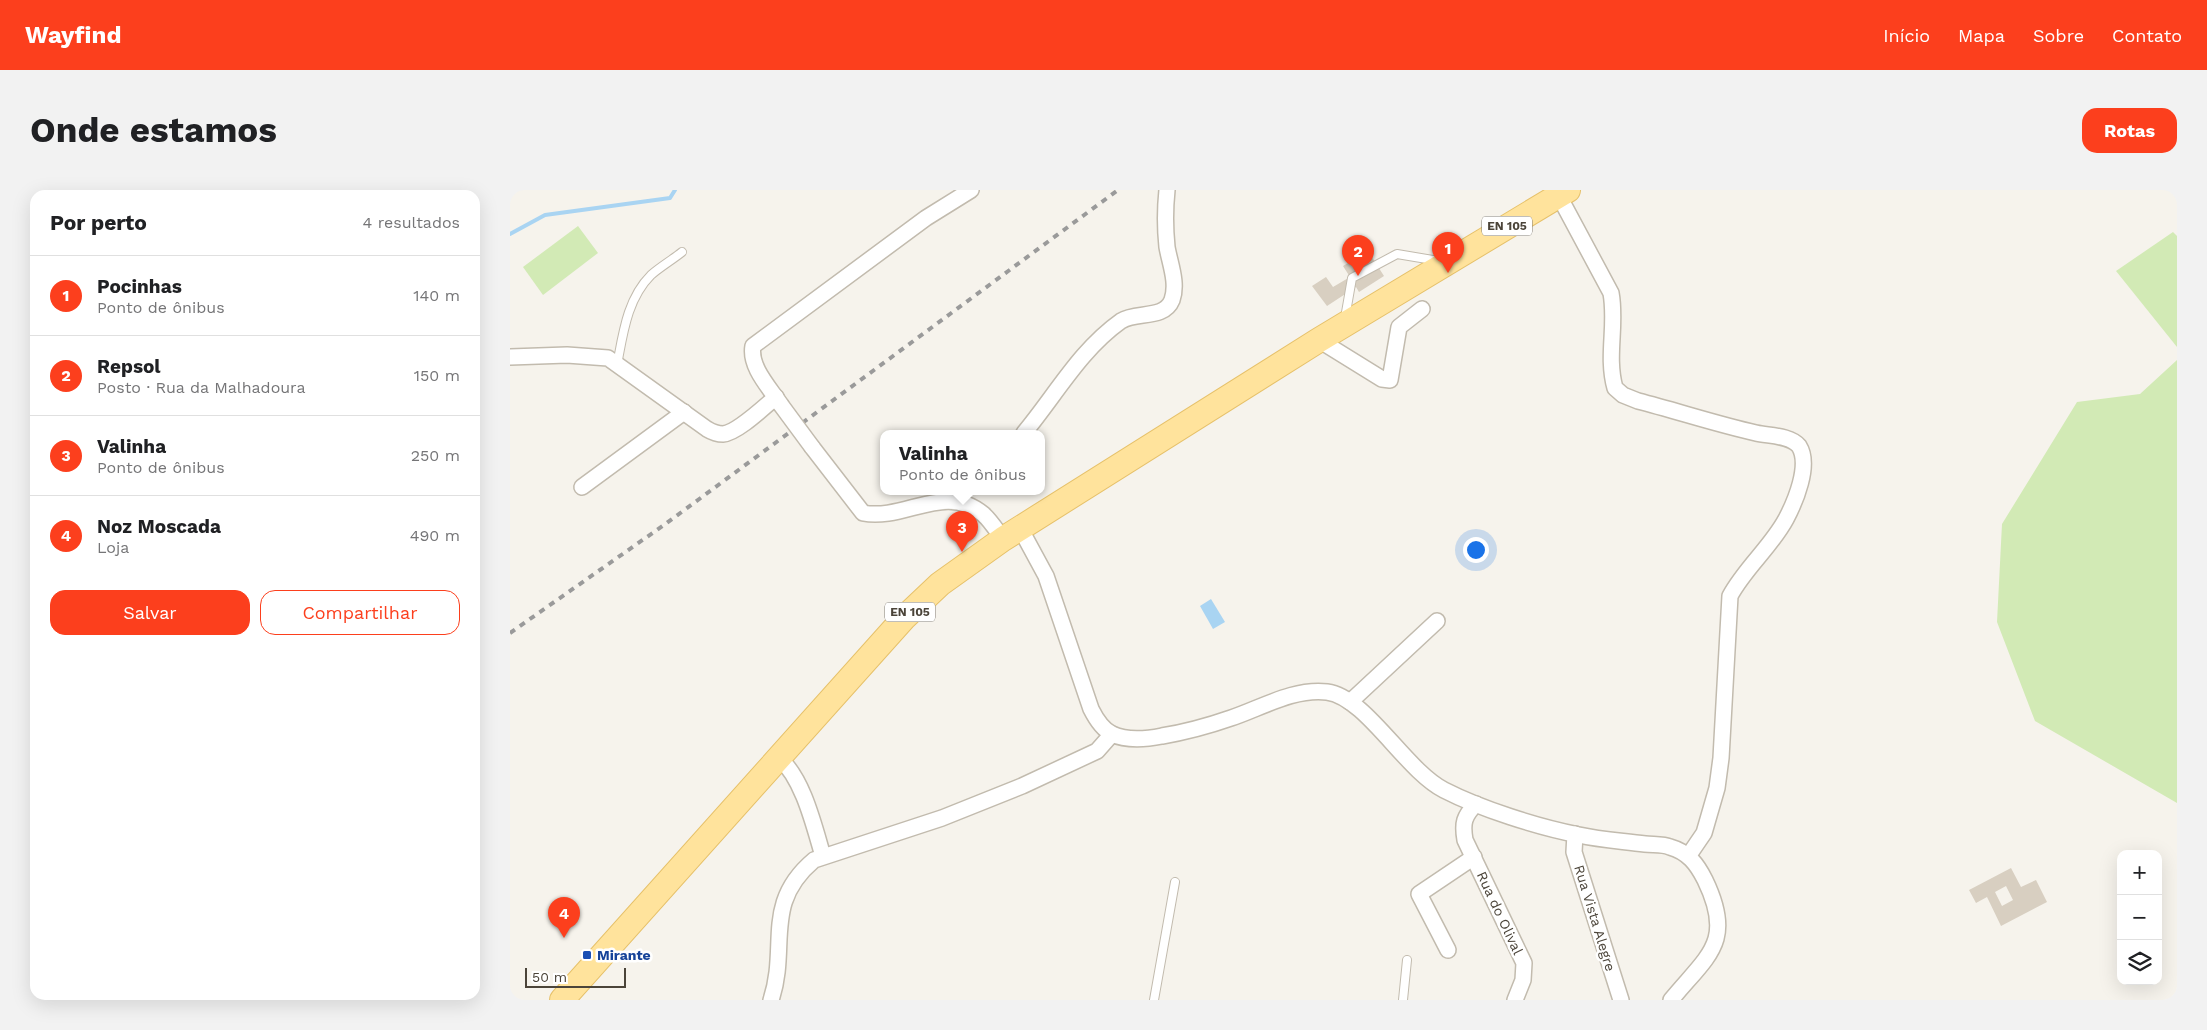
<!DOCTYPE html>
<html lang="pt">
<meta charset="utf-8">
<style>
:root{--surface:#fff;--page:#f2f2f2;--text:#202124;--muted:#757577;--line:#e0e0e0;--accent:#fc3f1d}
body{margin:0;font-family:"Work Sans",sans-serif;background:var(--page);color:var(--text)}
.controls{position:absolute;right:15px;bottom:15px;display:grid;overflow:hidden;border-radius:10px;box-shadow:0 5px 20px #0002}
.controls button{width:45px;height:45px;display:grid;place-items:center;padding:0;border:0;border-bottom:1px solid var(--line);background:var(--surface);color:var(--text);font:25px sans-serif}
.scale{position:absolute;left:15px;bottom:12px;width:101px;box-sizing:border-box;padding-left:5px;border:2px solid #4b4439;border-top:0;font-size:14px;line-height:18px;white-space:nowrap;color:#4b4439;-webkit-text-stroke:4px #fff;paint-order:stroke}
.you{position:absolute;left:965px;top:359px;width:18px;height:18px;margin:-12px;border:4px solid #fff;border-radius:50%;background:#1a73e8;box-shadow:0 0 0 8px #1a73e833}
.badge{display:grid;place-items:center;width:32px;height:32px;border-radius:50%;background:var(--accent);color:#fff;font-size:16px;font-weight:700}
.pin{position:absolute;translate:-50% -41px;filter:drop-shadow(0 1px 2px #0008)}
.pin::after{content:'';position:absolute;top:26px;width:18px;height:15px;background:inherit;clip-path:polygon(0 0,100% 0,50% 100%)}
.popup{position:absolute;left:370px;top:240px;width:165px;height:65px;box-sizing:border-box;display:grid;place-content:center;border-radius:10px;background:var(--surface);filter:drop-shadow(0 1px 4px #0005);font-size:16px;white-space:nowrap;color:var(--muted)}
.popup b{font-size:19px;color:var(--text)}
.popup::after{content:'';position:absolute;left:50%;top:100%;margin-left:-10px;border:10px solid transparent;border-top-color:var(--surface)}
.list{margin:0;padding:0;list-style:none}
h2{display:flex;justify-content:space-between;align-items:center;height:65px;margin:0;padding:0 20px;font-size:21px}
h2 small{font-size:16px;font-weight:400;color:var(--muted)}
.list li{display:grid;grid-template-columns:32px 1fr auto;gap:15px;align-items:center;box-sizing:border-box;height:80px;padding:0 20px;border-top:1px solid var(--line)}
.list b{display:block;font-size:19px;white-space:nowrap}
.list p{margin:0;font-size:16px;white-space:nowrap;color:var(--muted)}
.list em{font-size:16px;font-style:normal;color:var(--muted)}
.actions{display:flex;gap:10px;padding:15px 20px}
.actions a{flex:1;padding:11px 0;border:1px solid var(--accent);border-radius:15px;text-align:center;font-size:18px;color:var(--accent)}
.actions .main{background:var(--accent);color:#fff}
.icon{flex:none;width:28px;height:28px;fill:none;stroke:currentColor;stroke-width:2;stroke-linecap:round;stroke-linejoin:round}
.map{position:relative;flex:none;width:1667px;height:810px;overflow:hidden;border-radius:15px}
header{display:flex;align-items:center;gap:30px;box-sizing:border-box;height:70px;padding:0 25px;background:var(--accent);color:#fff}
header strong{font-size:24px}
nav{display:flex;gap:28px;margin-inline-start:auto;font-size:18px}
.intro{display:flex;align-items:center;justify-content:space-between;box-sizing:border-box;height:120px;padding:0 30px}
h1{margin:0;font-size:35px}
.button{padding:12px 22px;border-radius:15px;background:var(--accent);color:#fff;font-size:18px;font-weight:700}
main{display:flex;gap:30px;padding:0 30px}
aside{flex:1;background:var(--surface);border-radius:15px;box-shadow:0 5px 20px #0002}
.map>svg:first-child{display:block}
.green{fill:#d2eab5}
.water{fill:#a9d4f2}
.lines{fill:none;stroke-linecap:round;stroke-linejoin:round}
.stream{stroke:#a9d4f2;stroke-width:4}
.building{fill:#d8cfc1;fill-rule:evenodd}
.service-casing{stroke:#c2bbae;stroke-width:10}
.minor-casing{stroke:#c2bbae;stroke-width:18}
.primary-casing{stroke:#e6c16a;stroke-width:26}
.service{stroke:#fff;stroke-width:8}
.minor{stroke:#fff;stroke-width:15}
.primary{stroke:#ffe39c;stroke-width:24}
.rail{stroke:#9a9a9a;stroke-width:4;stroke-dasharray:6 6;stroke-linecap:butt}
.minor-bridge-casing{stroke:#c2bbae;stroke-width:18;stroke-linecap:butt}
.minor-bridge{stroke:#fff;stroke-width:15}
.transit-dot{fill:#1a4fb4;stroke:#fff;stroke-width:2}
.labels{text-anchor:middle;stroke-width:5;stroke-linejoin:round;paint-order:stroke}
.shield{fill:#fff;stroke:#817c74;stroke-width:1}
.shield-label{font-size:12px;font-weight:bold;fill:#4b4439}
.street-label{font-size:14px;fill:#4b4439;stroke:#fff}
.transit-label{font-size:14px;font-weight:bold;fill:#164399;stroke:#fff;text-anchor:start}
</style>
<header>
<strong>Wayfind</strong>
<nav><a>Início</a><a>Mapa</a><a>Sobre</a><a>Contato</a></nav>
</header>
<div class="intro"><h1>Onde estamos</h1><a class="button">Rotas</a></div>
<main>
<aside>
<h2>Por perto<small>4 resultados</small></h2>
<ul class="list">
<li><span class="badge">1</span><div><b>Pocinhas</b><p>Ponto de ônibus</p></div><em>140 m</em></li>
<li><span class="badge">2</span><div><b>Repsol</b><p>Posto · Rua da Malhadoura</p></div><em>150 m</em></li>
<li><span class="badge">3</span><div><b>Valinha</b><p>Ponto de ônibus</p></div><em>250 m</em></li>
<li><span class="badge">4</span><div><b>Noz Moscada</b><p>Loja</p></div><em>490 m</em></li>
</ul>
<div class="actions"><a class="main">Salvar</a><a>Compartilhar</a></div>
</aside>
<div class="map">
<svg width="1667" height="810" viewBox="0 0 1667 810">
<rect width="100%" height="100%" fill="#f6f3ec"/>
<g class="green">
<polygon points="68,36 88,63 33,105 13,77"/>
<polygon points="1663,42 1667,46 1667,157 1606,81"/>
<polygon points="1667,170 1667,613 1525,531 1487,432 1492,334 1567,212 1630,204"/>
</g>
<polygon class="water" points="701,409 715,432 703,439 690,416"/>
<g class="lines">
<polyline class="stream" points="0,44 35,25 160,8 165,0"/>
</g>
<g class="building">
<polygon points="858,61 874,86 849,102 846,97 817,116 802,96 816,87 823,97 840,87 833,76"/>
<path d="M1501,678L1511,697L1526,690L1537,712L1491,736L1477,707L1466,713L1459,700ZM1496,696L1503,710L1492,716L1485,702Z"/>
</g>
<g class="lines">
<defs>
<g id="service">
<polyline points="835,128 842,88 887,64 929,71"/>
<path d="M107,175C113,144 117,109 141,85C150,77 162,70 172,62"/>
<polyline points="644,810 665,692"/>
<polyline points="893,810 897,770"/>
</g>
<g id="minor">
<path d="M1049,6L1101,103C1107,135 1096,166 1105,198L1113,205L1128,211C1167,221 1206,234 1246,243C1258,246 1280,245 1289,256C1301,275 1285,312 1276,329C1261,357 1235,378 1220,406L1211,568L1207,598L1194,643L1179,665"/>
<polyline points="809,150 872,189 880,190 889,137 912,119"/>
<path d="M0,167L57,165L98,168L197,239C202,242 207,244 213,244C227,243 254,217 266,207"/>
<path d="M271,215C260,198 239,177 243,156L416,28L461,0"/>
<path d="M514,243C545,206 570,160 611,131C626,121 654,130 662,110C668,93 660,74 657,57C655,38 655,19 657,0"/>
<path d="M302,257L353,323C395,331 435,292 473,324C481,331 487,341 493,349"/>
<polyline points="72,297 174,222"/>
<path d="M510,338L536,386L581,519C586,529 592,539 602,544C617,551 637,549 652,546C676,542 698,536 721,528C751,518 784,498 817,502C856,507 895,580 934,600C971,619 1028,637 1069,645C1091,650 1113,651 1135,654C1143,655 1153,654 1160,657C1178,662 1187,674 1195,690C1225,752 1198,765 1161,810"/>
<polyline points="840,512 927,431"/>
<path d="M269,568C293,588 304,636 313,666"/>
<path d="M966,614C954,626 952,633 955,650L1014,773L1013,790L1005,810"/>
<polyline points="1065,644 1064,662 1111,810"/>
<polyline points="938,760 909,704 964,667"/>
<path d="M261,810C279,756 252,714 304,670L432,628L512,596L587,561L602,544"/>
</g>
<polyline id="primary" points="52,810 394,428 430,394 493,349 809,150 1058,0"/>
</defs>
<use href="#service" class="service-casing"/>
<use href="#minor" class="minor-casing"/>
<use href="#primary" class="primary-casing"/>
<use href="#service" class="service"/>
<use href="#minor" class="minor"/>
<use href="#primary" class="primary"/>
<polyline class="rail" points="0,443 154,335 608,0"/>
<defs>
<polyline id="minor-bridge" points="271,215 302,257"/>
</defs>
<use href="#minor-bridge" class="minor-bridge-casing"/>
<use href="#minor-bridge" class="minor-bridge"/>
</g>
<rect class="transit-dot" x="72" y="760" width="10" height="10" rx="2.5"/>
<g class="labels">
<g class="shield">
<rect x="972" y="26.5" width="50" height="19" rx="4"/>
<rect x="375" y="412.5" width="50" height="19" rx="4"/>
</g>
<g class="shield-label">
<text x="997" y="40">EN 105</text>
<text x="400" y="426">EN 105</text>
</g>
<g class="street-label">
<text transform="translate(990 723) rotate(65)" y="5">Rua do Olival</text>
<text transform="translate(1085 728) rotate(73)" y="5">Rua Vista Alegre</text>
</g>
<g class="transit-label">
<text x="87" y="770">Mirante</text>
</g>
</g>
</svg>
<div class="controls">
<button>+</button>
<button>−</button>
<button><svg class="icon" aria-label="layers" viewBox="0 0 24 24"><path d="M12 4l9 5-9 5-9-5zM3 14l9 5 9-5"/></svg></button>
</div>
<div class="scale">50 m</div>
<div class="you"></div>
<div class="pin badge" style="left:938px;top:83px">1</div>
<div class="pin badge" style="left:848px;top:86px">2</div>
<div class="pin badge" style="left:452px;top:362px">3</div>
<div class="popup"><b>Valinha</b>Ponto de ônibus</div>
<div class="pin badge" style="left:54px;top:748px">4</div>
</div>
</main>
